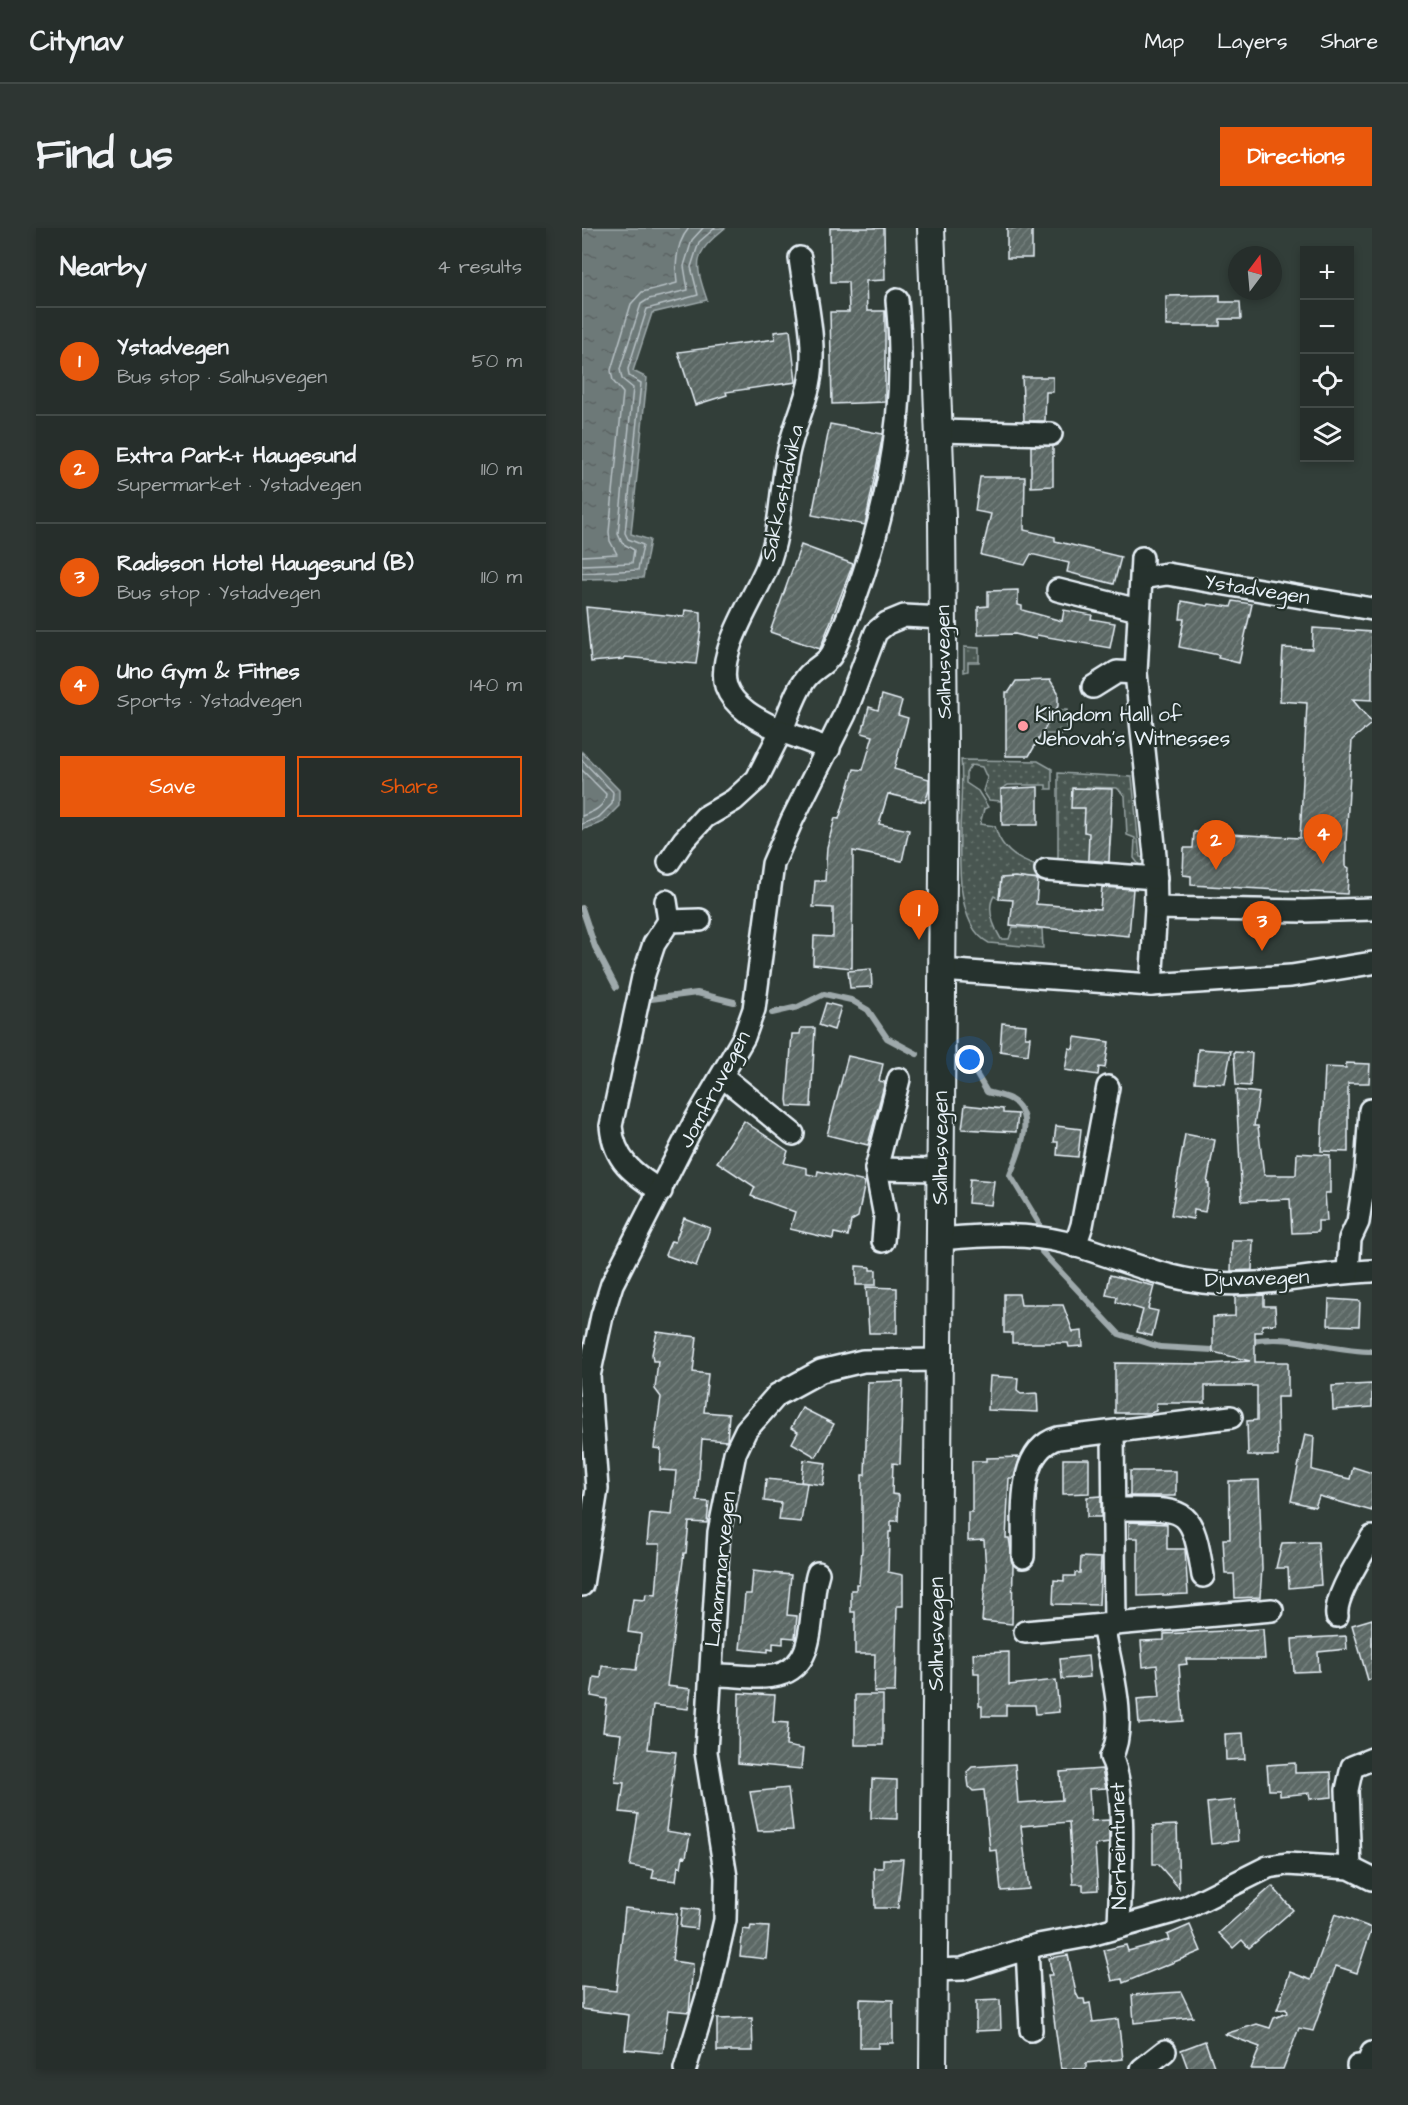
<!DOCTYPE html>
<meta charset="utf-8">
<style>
:root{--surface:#262e2b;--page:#2e3633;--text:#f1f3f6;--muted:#a4a8a9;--line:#424a47;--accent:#ea580c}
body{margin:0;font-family:"Architects Daughter",sans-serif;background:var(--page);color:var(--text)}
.controls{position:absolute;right:18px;top:18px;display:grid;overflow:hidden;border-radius:0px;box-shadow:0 3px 9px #0003}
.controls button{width:54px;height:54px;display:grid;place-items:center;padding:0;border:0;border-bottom:2px solid var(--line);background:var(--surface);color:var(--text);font:30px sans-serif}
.compass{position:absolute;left:646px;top:18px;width:54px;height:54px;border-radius:50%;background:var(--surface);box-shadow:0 3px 9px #0003;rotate:16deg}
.you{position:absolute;left:388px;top:832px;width:21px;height:21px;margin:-15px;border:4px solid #fff;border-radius:50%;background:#1a73e8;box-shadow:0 0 0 9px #1a73e833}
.badge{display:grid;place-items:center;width:39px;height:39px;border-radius:50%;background:var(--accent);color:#fff;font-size:20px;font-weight:700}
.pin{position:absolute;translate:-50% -50px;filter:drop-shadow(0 2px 3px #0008)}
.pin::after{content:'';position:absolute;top:32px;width:21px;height:18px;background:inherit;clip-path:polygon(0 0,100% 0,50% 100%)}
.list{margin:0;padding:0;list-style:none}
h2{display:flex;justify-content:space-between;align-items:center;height:78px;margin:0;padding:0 24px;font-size:26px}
h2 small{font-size:20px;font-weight:400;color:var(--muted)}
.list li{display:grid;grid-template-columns:39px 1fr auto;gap:18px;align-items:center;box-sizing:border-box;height:108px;padding:0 24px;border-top:2px solid var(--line)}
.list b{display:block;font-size:22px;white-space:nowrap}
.list p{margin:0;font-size:20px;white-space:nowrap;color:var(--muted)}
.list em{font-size:20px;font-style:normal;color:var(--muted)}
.actions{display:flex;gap:12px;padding:18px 24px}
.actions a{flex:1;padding:14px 0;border:2px solid var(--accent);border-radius:0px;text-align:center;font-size:21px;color:var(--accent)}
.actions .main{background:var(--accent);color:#fff}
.icon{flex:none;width:33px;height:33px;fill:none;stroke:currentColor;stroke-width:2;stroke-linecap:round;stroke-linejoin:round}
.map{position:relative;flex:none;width:790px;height:1841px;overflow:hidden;border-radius:0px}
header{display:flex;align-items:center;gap:36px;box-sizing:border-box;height:84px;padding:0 30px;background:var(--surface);border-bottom:2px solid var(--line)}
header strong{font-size:28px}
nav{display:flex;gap:33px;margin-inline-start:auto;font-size:21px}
.intro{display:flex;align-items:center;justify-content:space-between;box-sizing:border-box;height:144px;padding:0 36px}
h1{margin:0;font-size:42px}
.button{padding:15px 27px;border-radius:0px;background:var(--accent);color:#fff;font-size:21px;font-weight:700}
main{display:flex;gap:36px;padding:0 36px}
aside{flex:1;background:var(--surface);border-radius:0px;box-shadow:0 3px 9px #0003}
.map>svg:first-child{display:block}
.grass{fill:url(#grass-dots);stroke:#98a4a4;stroke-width:1.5}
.water{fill:url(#water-ripples);stroke:#9ea9ab;stroke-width:1.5}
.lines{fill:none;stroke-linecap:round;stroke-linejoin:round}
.shore{stroke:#b7c1c5;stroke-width:1.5}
.stream{stroke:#9ea9ab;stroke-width:6}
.building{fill:url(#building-hatch);stroke:#e8f1f8;stroke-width:1.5}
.minor-casing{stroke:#e8f1f8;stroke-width:26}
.major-casing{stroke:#e8f1f8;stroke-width:30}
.minor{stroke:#26332d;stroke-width:21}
.major{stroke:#26332d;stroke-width:26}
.poi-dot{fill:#ff9aa2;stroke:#26332d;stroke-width:2}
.labels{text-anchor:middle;stroke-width:4.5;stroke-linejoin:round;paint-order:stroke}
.street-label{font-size:21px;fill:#e8f1f8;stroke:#26332d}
.poi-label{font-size:21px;fill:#e8f1f8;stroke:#26332d;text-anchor:start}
</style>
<header>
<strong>Citynav</strong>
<nav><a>Map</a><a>Layers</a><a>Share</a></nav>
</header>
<div class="intro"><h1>Find us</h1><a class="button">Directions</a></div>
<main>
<aside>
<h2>Nearby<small>4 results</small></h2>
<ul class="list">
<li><span class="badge">1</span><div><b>Ystadvegen</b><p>Bus stop · Salhusvegen</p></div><em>50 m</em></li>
<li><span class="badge">2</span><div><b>Extra Park+ Haugesund</b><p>Supermarket · Ystadvegen</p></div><em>110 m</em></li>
<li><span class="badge">3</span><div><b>Radisson Hotel Haugesund (B)</b><p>Bus stop · Ystadvegen</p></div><em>110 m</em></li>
<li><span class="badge">4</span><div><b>Uno Gym &amp; Fitnes</b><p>Sports · Ystadvegen</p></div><em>140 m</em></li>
</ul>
<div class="actions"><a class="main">Save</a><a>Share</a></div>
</aside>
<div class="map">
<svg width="790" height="1841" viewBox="0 0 790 1841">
<defs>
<pattern id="grass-dots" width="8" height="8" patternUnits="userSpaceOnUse" patternTransform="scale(1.5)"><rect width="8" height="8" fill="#495651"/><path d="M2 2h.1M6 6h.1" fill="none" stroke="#636f6b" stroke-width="1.8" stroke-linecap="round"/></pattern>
<pattern id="water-ripples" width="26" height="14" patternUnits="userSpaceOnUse" patternTransform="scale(1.5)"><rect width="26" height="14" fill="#6d7978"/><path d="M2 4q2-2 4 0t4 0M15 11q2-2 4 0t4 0" fill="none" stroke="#5b6363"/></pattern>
<pattern id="building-hatch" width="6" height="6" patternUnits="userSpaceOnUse" patternTransform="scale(1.5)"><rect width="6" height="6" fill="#5c6865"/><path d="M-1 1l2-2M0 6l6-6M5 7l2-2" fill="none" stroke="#737e7c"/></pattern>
</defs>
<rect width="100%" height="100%" fill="#323e39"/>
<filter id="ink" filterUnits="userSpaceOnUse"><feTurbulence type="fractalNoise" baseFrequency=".0167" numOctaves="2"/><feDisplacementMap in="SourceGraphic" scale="12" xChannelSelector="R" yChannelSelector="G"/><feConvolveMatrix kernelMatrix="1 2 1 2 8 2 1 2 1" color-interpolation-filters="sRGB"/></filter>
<g filter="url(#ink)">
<g class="grass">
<polygon points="382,419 397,420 397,434 386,434 386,443 382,444"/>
<polygon points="473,482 485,482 485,506 457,506"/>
<path d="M379,532L456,533L470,541V561H464V557H426L419,561V573L407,572L401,563L405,550L400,539L389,537L384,545V555L396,563L406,579L402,581L398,596L413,598C418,620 434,632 455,638L456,651L419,650L417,671L412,668C404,681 412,699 419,711H427L431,699L460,701L461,720L407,715C361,692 384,577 379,532Z"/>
<polygon points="476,545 550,549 558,629 562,630 563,638 558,638 552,630 553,610 545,607 543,568 535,560 504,559 489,580 503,580 502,604 529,605 528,617 507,616 506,635 476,634"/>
</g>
<g class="water">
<path d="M0,0H143C111,26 112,34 125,72L70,85L51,143L65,150L49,306L68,312L61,350L0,351Z"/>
<polygon points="0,524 37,562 37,578 21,594 0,602"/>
</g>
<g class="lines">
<g class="shore">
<path d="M0,328L35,326L28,313L27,304L41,165L31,153L29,142L49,76L60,64L95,55C93,37 94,15 107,0"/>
<polyline points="0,337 50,335 52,322 40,315 36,306 51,160 40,151 38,141 59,76 67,71 106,62 102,38 110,12 121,0"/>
<polyline points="0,345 56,342 61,317 46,311 43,305 59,155 47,148 46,141 65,81 116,67 109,39 117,14 133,0"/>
<polyline points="0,532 31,564 30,576 17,589 0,596"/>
<path d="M0,542L24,566C23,579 11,584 0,588"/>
</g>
<g class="stream">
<polyline points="0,680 13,719 34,759"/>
<polyline points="69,771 115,765 152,774"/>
<polyline points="190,785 216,779 242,766 269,772 286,782 305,810 335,826"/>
<path d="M380,834L392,842L405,864C412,866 422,868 428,871C456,887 436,926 428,947L457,995L460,1024L537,1106L578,1119L630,1122L639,1120"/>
<path d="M666,1114C709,1104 748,1123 790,1123"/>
</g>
</g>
<g class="building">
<polygon points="248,0 302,0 303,52 284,53 285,83 303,83 303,174 250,176 248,84 267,84 266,54 249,54"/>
<rect x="425" y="0" width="25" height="30"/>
<polygon points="638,67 638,74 658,74 659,91 638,91 638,98 584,98 584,68"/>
<polygon points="208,102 214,154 144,164 145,167 113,177 96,124 193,111 192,104"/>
<polygon points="440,149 471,149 471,164 464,164 463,193 442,193"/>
<polygon points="248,196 301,206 283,297 230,287"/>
<polygon points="449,218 471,218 471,258 449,259"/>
<polygon points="398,249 443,249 442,302 473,309 473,313 539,329 532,356 485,344 487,335 449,326 443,337 399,327 409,286 393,283"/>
<polygon points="219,317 271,336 238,421 188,404"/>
<polygon points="436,362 436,377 440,378 440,382 480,393 482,382 510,387 509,391 533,395 528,420 455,407 454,411 433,406 396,407 396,379 406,378 406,363"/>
<polygon points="600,373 626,378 627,376 649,379 651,373 670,376 657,435 636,430 637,427 597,419 602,391 598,391"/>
<polygon points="4,379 102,389 103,382 119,384 119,400 114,436 43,429 42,431 9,434"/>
<polygon points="731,400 790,404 790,472 770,471 790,495 770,512 764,614 764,638 767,640 765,666 609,657 609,648 601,647 602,620 611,620 612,604 718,610 725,475 698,473 701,420 730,421"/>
<polygon points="468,452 476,464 476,478 447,528 424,528 424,464 427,464 434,453"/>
<polygon points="300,467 320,473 316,487 326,490 312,541 347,551 347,562 343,574 306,566 297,596 327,602 320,633 271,623 270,740 231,736 232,708 251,709 251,680 231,679 233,653 243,653 245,619 253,590 257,591 272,541 281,542 291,508 280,505 287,479 296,482"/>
<polygon points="456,559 456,597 420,597 419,561"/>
<polygon points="490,560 530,561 527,634 506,632 507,605 502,604 503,580 489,580"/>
<polygon points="433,649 456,652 454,676 518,681 520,659 551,661 547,708 428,697 431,672 417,671 419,650"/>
<polygon points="289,741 290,759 268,760 266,743"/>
<polygon points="244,775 259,779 252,802 237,797"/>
<polygon points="420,795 444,797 443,809 448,809 446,827 418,823"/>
<polygon points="219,800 233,800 229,879 206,878 205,872 210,806 218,806"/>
<polygon points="493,809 527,814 523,840 517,839 516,847 483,842 487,820 491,821"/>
<polygon points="616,821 649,823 643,856 613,854"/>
<polygon points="652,824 670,825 668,858 654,857"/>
<polygon points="266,828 301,836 297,853 303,854 286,917 245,907"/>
<polygon points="764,835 788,836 787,855 766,855 766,924 739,923 743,839 764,840"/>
<polygon points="654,862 677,865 672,898 676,898 682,947 714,947 715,925 748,927 748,965 743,965 745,993 736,993 736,1004 710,1005 708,971 660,973"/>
<polygon points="383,877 421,881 421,885 436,886 434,904 380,901"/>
<polygon points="162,893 206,923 202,935 225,940 225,946 235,948 236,943 283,954 276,989 269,993 266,1008 252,1005 251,1011 208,1001 213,984 169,968 173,959 135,934"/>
<polygon points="474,898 499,901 496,929 475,927 476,914 472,914"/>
<polygon points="603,906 633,912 625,955 627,956 627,963 623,984 612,982 611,991 589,987"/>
<polygon points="388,951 412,953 409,977 386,975"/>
<polygon points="102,990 128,1000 114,1038 83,1027 89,1013 93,1014"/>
<polygon points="650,1012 671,1012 670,1042 649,1043"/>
<polygon points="274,1038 288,1039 288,1042 294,1042 294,1057 274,1057"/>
<polygon points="528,1047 572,1058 566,1081 576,1083 570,1108 555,1104 561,1082 534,1074 535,1069 524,1067"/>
<polygon points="284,1059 315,1060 315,1105 287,1105"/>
<polygon points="422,1066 437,1066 439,1077 481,1077 491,1104 500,1103 501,1118 487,1119 486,1115 430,1115 430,1105 422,1105"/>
<polygon points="682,1067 682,1078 693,1078 694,1096 680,1097 680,1104 673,1104 673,1134 706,1134 706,1169 695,1169 696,1228 666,1228 665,1193 675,1192 675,1158 623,1158 623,1175 574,1175 574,1183 568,1185 533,1185 533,1135 628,1136 668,1133 631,1124 631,1089 653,1088 653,1068"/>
<polygon points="747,1071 778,1073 777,1098 746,1097"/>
<polygon points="75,1104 115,1109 111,1144 126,1146 122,1184 147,1186 145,1213 120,1211 115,1273 127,1274 125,1295 107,1294 104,1325 102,1325 85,1458 109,1461 106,1481 71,1477 66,1521 94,1524 84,1603 108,1607 104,1629 101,1628 99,1639 96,1638 94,1653 70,1650 72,1642 48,1638 56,1586 38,1584 42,1555 33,1554 39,1506 21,1504 25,1471 9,1468 12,1449 19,1450 20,1438 54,1442 59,1406 46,1404 51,1371 63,1372 64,1366 74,1367 78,1316 65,1316 68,1285 90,1287 94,1243 78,1242 79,1221 72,1220 79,1169 73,1161 76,1133 71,1133 70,1126"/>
<polygon points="408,1148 436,1150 435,1163 439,1166 455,1165 456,1184 406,1182"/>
<polygon points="321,1153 318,1236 311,1235 310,1266 317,1267 316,1293 309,1293 309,1304 307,1304 306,1344 321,1347 321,1378 315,1378 313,1464 292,1464 293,1426 273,1426 273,1384 269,1384 269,1362 274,1362 274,1356 277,1356 280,1322 280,1247 283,1247 286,1154"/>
<polygon points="790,1156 790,1179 751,1182 750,1158"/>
<polygon points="220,1180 252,1196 234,1229 210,1215 216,1204 209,1200"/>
<polygon points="723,1206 732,1208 730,1242 768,1251 771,1239 790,1245 790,1283 737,1268 733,1279 709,1273"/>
<polygon points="438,1229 432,1250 427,1250 424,1310 427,1310 431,1336 430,1396 400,1393 404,1342 402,1312 386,1313 386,1284 390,1284 390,1233 404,1233 404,1230"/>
<polygon points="481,1231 507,1231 507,1265 481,1266"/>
<polygon points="222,1232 244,1235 241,1257 219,1254"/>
<polygon points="548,1243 594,1243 594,1268 544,1268 548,1267"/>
<polygon points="184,1251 225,1255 219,1294 197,1292 199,1275 182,1273"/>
<polygon points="677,1252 680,1341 678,1369 653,1370 652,1346 643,1346 641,1311 648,1311 647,1253"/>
<polygon points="519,1268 519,1289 505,1289 505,1269"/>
<polygon points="547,1294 585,1296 585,1321 603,1321 606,1366 556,1368 556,1310 547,1310"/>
<polygon points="732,1314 736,1314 739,1357 707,1360 706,1340 694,1340 700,1315"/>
<polygon points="499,1329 519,1330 517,1377 471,1376 472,1352 482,1353 482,1348 493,1348 493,1345 498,1345"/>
<polygon points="171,1343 209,1347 205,1387 215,1388 213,1410 201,1409 201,1416 191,1415 191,1422 186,1421 186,1424 158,1421 163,1366 169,1366"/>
<polygon points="790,1391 790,1451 786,1452 770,1397"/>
<polygon points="681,1401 683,1431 604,1431 605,1436 597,1437 601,1493 557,1496 555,1471 578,1469 575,1437 561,1439 559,1413 582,1412 582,1406"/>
<polygon points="764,1408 765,1421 736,1424 737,1443 712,1444 710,1411"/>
<polygon points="427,1424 427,1457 474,1452 477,1484 454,1486 453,1477 424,1477 424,1488 400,1488 400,1478 397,1478 397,1445 392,1445 391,1425"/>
<polygon points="506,1428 508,1449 480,1451 478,1431"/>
<polygon points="157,1465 193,1467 191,1494 206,1495 204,1518 221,1521 219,1541 156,1535"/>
<rect x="273" y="1467" width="28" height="50"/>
<polygon points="661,1505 663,1531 644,1532 643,1506"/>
<polygon points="713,1535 713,1545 749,1544 750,1569 728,1571 727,1565 698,1568 698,1562 687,1562 685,1537"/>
<polygon points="433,1536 436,1575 480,1572 478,1544 520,1541 524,1560 507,1561 509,1593 527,1592 527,1615 513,1617 516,1662 501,1663 501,1656 491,1656 487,1594 439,1598 447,1661 419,1663 415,1622 408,1623 402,1562 391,1563 387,1559 385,1544 390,1539"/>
<polygon points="290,1551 315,1552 315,1591 289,1590"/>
<polygon points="206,1560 211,1602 176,1603 168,1564"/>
<polygon points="653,1572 656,1613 629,1616 625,1575"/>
<polygon points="595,1597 597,1660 576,1636 571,1636 571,1598"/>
<polygon points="301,1631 321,1631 316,1680 293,1680 292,1640 301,1640"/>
<polygon points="690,1658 711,1682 667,1720 660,1712 651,1720 637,1705"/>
<polygon points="43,1680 95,1686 90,1733 111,1736 107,1784 86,1782 81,1825 43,1821 47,1787 0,1781 0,1759 34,1763"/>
<polygon points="100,1680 117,1682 115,1701 98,1699"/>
<polygon points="753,1686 790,1700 775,1745 754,1738 731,1803 717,1800 701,1841 669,1841 678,1819 643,1806 675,1796 688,1800 692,1790 705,1785 704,1781 695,1782 708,1744 729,1752"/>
<polygon points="608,1697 619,1723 541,1755 540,1751 530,1753 522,1722 544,1717 546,1723 587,1712 585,1707"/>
<polygon points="169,1698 187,1699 184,1731 158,1728 161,1701 168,1702"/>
<polygon points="486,1727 494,1765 497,1771 502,1771 503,1776 508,1775 511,1794 536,1791 541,1831 504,1835 504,1841 479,1841 466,1747 470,1747 467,1730"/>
<polygon points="599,1764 611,1789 552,1795 550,1767"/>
<polygon points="278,1771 311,1772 311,1815 296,1815 296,1820 278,1820"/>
<polygon points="418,1772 419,1802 394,1803 394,1773"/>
<polygon points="170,1790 171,1823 135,1823 135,1791"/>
<polygon points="623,1813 633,1841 606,1841 599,1822"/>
</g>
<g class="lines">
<defs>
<g id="minor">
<path d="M218,30C223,70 236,116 227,157C221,182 209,206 205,231C198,267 199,304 185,339C173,369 134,425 144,458C152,481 179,493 199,503C207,487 213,463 225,449C232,440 246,435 251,424C300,315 328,191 315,72"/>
<polyline points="357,203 469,206"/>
<polyline points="560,330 554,445 573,627 574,680 569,757"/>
<polyline points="560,350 585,346 790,381"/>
<polyline points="476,362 556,382"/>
<polyline points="511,459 535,444 554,445"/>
<polyline points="87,634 102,612 123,589 152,572 175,551 199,503 247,521"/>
<polyline points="464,642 574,650"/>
<polyline points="574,680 722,683 790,681"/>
<polyline points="87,693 118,692"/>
<polyline points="359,742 569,757 709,748 790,735"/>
<polyline points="140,848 211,906"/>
<polyline points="294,941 358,942"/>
<path d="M79,963C51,946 32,932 29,898L61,749L72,716L87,693L84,673"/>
<path d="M358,1011C396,1008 443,1004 481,1014C528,1026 572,1048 621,1054C677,1061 734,1045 790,1043"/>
<polyline points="301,1013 303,989 294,941 317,851"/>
<polyline points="493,1018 500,997 526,859"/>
<polyline points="766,1044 768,1011 776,994 784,942 788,882"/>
<polyline points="531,1206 533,1396"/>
<path d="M533,1281C603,1282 610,1274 621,1348"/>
<path d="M441,1329C443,1292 432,1223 476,1210L649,1189"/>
<polyline points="0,1357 15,1261 7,1148 20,1088 30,1056 113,893 162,809 172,781 191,636 210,592 263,486 294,404 305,395 322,388 360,390"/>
<path d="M755,1388C752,1368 780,1328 790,1309"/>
<path d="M521,1397C527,1433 547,1496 529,1529C546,1561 538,1659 537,1698"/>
<polyline points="443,1404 690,1382"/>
<path d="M131,1447C151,1446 176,1452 196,1447C239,1436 225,1378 236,1345"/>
<polyline points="768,1640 765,1562 770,1539 790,1531"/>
<polyline points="445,1720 449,1802"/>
<polyline points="351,1742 380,1741 456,1717 505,1708 588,1685 606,1679 686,1639 705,1636 768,1640 790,1651"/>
<polyline points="776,1838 785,1838 790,1825"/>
<polyline points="103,1841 127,1762 143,1692 144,1649 124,1524 137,1304 153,1225 164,1202 195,1167 239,1143 281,1133 357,1132"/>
<polyline points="560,1841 583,1823"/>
</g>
<polyline id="major" points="349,0 360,290 362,522 351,1841"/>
</defs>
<use href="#minor" class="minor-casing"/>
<use href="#major" class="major-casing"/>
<use href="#minor" class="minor"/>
<use href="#major" class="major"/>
</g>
</g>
<circle class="poi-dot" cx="441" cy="498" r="6"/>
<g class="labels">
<g class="street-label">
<text transform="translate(200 265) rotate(-78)" y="7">Sakkastadvika</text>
<text transform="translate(675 361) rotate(9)" y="7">Ystadvegen</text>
<text transform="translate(361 434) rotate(-91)" y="7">Salhusvegen</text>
<text transform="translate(132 861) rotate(-62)" y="7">Jomfruvegen</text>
<text transform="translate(358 920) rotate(-90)" y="7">Salhusvegen</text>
<text transform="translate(675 1050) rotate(-2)" y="7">Djuvavegen</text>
<text transform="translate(138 1341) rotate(-84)" y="7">Lahammarvegen</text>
<text transform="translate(354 1406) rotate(-90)" y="7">Salhusvegen</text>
<text transform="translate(536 1618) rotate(-91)" y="7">Norheimtunet</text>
</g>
<g class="poi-label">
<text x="453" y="493">Kingdom Hall of<tspan x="453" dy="24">Jehovah's Witnesses</tspan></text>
</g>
</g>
</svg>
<div class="controls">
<button>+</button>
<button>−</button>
<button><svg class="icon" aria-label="locate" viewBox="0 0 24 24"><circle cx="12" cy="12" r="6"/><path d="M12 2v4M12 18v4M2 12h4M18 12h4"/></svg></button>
<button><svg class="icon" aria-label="layers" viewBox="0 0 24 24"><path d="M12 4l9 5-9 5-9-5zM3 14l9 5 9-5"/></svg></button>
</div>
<svg class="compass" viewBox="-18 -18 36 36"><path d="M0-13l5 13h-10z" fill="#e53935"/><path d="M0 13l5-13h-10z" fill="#a4a8a9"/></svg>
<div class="you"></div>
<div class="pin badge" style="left:337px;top:712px">1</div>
<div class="pin badge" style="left:634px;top:642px">2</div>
<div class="pin badge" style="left:680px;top:723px">3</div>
<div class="pin badge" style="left:741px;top:636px">4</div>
</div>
</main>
